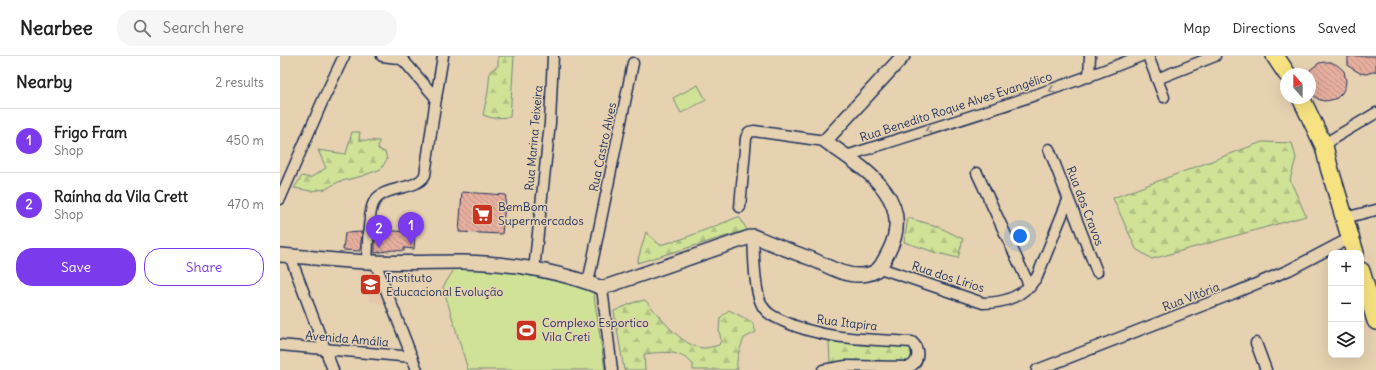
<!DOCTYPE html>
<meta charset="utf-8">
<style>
:root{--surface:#fff;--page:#f6f6f6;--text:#222;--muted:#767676;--line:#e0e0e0;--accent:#7c3aed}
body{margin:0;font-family:Delius,sans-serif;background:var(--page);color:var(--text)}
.controls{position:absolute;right:12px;bottom:12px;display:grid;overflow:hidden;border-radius:8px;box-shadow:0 4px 16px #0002}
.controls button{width:36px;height:36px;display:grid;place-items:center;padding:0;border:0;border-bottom:1px solid var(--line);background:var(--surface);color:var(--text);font:20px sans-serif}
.compass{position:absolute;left:1000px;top:12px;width:36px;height:36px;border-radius:50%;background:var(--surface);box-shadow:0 4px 16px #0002;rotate:339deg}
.you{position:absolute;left:740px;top:180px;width:14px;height:14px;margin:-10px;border:3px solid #fff;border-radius:50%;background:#1a73e8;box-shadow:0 0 0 6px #1a73e833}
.badge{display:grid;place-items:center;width:26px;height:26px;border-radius:50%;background:var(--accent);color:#fff;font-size:13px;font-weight:700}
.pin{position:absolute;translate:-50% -33px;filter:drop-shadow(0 1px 2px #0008)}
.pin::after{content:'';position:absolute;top:21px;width:14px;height:12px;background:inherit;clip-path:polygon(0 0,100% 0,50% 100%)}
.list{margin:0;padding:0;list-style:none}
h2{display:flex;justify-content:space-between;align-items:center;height:52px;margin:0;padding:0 16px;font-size:17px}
h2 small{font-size:13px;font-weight:400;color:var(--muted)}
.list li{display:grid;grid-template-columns:26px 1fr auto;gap:12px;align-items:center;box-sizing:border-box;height:64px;padding:0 16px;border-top:1px solid var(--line)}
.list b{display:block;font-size:15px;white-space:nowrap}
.list p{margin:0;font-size:13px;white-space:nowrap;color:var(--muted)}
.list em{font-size:13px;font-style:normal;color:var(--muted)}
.actions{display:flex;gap:8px;padding:12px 16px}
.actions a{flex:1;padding:9px 0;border:1px solid var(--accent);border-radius:16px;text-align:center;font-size:14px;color:var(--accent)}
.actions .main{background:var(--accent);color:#fff}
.icon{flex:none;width:22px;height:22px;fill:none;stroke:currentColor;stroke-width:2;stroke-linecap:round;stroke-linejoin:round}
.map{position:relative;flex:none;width:1096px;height:314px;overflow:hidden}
header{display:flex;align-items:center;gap:24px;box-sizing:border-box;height:56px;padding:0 20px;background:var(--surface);border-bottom:1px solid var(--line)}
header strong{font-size:19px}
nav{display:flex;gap:22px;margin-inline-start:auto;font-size:14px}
.search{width:280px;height:36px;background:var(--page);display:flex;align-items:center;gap:10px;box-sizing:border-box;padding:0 14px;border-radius:16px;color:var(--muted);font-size:15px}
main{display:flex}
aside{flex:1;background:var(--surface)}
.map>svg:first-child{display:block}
.built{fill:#e6c7ab}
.green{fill:#cfe296;stroke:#75887a}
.forest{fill:url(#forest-firs);stroke:#75887a}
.building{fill:url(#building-back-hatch);stroke:#1b2f5e}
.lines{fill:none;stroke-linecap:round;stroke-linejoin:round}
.minor-casing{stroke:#1b2f5e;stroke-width:13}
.tertiary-casing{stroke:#1b2f5e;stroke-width:16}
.primary-casing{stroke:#1b2f5e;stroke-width:20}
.minor{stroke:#e6d1b0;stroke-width:10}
.tertiary{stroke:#e6d1b0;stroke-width:13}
.primary{stroke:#f7e281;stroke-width:17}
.oneway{stroke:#808087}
.labels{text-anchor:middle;stroke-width:3;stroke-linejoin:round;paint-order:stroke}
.street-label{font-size:12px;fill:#1b2f5e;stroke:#e6d1b0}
.poi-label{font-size:12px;fill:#1b2f5e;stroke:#e6d1b0;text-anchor:start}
</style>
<header>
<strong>Nearbee</strong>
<div class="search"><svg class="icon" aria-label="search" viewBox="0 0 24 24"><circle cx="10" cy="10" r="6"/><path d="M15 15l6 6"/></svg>Search here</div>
<nav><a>Map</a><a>Directions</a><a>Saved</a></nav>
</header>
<main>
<aside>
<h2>Nearby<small>2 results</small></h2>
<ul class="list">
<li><span class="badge">1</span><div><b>Frigo Fram</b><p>Shop</p></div><em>450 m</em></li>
<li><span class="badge">2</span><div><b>Raínha da Vila Crett</b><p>Shop</p></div><em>470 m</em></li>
</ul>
<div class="actions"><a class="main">Save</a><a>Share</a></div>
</aside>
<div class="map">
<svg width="1096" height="314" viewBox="0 0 1096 314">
<defs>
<pattern id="forest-firs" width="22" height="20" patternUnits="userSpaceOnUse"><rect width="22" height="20" fill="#cfe296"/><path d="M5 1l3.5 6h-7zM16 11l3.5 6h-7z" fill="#b1c284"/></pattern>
<pattern id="building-back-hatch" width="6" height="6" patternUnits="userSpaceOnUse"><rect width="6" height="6" fill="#e7af9e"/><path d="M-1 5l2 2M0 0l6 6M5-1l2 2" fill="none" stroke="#ba8f84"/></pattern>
</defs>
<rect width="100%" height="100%" fill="#e6d1b0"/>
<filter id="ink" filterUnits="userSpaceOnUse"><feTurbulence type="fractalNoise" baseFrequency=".025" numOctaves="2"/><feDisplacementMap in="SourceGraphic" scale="8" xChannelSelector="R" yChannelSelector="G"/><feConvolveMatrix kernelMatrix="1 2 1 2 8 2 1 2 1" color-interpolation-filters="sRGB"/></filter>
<g filter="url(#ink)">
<polygon class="built" points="89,210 104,248 91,246 76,211"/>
<g class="green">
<polygon points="418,29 426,44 401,57 393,42"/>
<polygon points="175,212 227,215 313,233 325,314 188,314 163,231"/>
</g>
<g class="forest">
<polygon points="218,0 234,0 230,61 212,62 203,59 208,36 210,15 218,10"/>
<polygon points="72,76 80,76 79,84 99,85 98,93 105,96 107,103 101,113 82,120 58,126 46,133 31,135 14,132 22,120 30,122 46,112 38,94 66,98"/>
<polygon points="982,86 1012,87 1016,102 1010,124 1026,160 872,203 856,193 833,142"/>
<polygon points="458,161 460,162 467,174 357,207 366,176 380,189 402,183"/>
<polygon points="628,162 657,170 683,183 678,202 658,197 624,186"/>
<path d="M365,244C379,259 402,292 424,292C429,292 435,290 439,289L441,284L439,274L440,262L449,254L472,266L476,276L464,282C461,291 454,305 458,314H413V308C398,293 383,296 364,298L365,314H344L334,255L355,246Z"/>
<polygon points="549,286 629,290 633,295 631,307 550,306"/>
</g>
<g class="building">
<polygon points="1068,0 1096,0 1096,15 1086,18 1080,17 1068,10"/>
<polygon points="1045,6 1051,6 1057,9 1064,15 1066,25 1065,31 1062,37 1057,42 1051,44 1044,45 1038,43 1030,37 1030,14 1039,7"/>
<polygon points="182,136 226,139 222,178 179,176"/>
<polygon points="101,175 116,175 135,177 134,193 124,192 124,195 113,194 95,197 95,183"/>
<polygon points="82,176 80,195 63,194 65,177"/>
</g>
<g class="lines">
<defs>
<g id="minor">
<polyline points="102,0 118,2 124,5 156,42"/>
<polyline points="868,0 884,41"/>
<polyline points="809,21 810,0"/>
<polyline points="877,23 935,0"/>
<polyline points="1044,90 1054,82 1096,57"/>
<polyline points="769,93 817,216"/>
<path d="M566,100C665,68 764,39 861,0"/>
<polyline points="697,117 750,231"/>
<polyline points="0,143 43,44 64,0"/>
<polyline points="460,151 466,82 469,76 474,75 545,85"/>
<polyline points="1064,162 1096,154"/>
<path d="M473,180C474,197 474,233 481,247C485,257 494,261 503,265C544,284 588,283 632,286C640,293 639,307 629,311L566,310L543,314"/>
<polyline points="10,200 53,314"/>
<path d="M87,206C88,192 88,159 93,148C102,128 136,136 145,119L156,42L163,0"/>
<polyline points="95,206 137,314"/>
<path d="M600,212L703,247C726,247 743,240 757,221L788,144"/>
<polyline points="254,214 270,67 273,0"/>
<polyline points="308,227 353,7"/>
<polyline points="322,232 332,314"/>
<polyline points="976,287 986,314"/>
<polyline points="0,289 132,301"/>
<polyline points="757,314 952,238 1009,214 1070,182"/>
</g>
<path id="tertiary" d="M0,199C31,201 63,206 94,206C124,207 153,206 182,206C229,207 279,215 322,232L473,180C493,188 512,196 532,203C548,210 563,220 581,219C599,218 601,210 609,195C636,142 583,112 545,85L623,0"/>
<g id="primary">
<polyline points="995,0 1007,18"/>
<polyline points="1021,42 1044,90 1049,111 1075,197"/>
<polyline points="1081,215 1096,265"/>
</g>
</defs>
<use href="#minor" class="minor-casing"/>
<use href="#tertiary" class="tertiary-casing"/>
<use href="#primary" class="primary-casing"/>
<use href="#minor" class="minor"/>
<use href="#tertiary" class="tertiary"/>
<use href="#primary" class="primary"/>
</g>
<defs><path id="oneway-chevron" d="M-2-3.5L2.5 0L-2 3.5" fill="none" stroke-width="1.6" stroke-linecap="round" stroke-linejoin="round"/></defs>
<g class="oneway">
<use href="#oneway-chevron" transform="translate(772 34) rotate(161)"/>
<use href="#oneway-chevron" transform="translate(648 74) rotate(163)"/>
</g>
</g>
<defs>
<symbol id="supermarket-square" viewBox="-11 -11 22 22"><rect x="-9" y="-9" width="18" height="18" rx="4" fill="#c8321e" stroke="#e6d1b0"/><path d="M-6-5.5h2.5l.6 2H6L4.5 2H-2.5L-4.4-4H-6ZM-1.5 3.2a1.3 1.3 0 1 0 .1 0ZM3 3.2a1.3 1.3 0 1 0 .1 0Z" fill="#fff"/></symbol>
<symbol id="school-square" viewBox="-11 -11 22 22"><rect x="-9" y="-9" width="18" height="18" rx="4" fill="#c8321e" stroke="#e6d1b0"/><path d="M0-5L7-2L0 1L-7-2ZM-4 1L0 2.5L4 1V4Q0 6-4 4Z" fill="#fff"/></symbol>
<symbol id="stadium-square" viewBox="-11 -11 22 22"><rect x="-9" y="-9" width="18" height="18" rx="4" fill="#c8321e" stroke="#e6d1b0"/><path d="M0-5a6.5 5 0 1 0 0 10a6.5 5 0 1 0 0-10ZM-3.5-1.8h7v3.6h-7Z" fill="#fff"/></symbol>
</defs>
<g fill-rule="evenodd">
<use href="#supermarket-square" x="190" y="146" width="25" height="25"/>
<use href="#school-square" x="78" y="216" width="25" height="25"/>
<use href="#stadium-square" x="234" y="262" width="25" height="25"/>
</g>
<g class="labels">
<g class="street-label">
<text transform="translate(676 51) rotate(-18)" y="4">Rua Benedito Roque Alves Evangélico</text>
<text transform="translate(254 82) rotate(-85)" y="4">Rua Marina Teixeira</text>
<text transform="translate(323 91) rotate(-78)" y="4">Rua Castro Alves</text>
<text transform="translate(805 150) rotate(69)" y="4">Rua dos Cravos</text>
<text transform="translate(668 221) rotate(18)" y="4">Rua dos Lírios</text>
<text transform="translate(911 241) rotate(-21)" y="4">Rua Vitória</text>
<text transform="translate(567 267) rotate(7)" y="4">Rua Itapira</text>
<text transform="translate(67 283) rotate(5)" y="4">Avenida Amália</text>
</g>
<g class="poi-label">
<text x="218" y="155">BemBom<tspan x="218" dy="14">Supermercados</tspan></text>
<text x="106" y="226">Instituto<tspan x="106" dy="14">Educacional Evolução</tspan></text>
<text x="262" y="271">Complexo Esportico<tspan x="262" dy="14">Vila Creti</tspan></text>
</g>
</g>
</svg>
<div class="controls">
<button>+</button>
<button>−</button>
<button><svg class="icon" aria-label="layers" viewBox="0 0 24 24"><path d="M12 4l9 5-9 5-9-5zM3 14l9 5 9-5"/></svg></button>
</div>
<svg class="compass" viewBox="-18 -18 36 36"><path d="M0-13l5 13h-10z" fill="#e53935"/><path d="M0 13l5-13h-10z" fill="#767676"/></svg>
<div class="you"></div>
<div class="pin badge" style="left:131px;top:189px">1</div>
<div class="pin badge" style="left:99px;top:192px">2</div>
</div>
</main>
